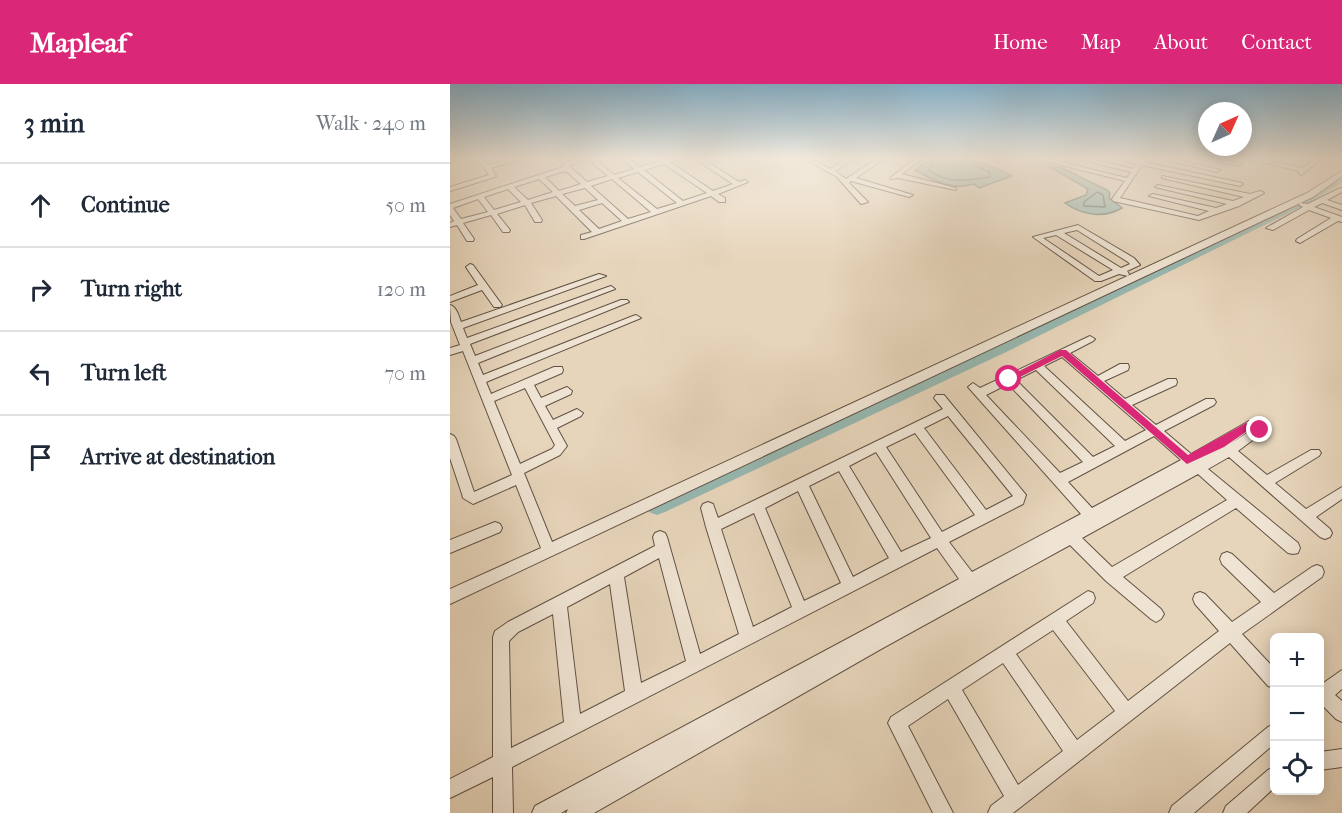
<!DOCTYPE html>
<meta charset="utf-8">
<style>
:root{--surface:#fff;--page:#f2f2f3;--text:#1f2937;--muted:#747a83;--line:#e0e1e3;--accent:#db2777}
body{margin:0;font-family:"IM FELL French Canon",serif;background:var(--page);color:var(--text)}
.controls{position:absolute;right:18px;bottom:18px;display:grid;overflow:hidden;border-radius:9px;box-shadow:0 3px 15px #0003}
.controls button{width:54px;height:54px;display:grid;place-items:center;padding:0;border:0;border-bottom:2px solid var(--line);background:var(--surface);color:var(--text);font:30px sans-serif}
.compass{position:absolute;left:748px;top:18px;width:54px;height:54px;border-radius:50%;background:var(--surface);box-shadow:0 3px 15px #0003;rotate:45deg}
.stop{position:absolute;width:18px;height:18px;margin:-14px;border:4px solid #db2777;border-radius:50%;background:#fff}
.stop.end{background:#db2777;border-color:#fff;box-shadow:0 2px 6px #0008}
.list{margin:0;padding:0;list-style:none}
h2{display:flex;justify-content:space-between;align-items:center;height:78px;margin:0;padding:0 24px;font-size:26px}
h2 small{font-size:20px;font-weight:400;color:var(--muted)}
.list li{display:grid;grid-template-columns:39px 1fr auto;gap:18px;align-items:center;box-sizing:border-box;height:84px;padding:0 24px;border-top:2px solid var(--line)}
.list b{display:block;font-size:22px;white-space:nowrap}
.list em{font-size:20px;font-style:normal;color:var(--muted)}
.icon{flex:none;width:33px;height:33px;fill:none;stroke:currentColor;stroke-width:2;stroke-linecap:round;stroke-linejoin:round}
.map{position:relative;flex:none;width:892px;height:729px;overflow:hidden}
header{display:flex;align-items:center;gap:36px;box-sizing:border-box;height:84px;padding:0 30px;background:var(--accent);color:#fff}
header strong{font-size:28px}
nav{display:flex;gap:33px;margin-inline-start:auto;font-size:21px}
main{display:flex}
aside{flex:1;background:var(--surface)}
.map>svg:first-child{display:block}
.green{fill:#b9bc8d;stroke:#777254;stroke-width:1.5}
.water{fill:#97b8b1;stroke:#707e75;stroke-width:1.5}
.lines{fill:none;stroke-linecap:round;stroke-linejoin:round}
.shore{stroke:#667066;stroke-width:1.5}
.river{fill:#97b8b1;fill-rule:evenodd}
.street-casing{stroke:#625244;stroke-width:2}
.street{fill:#efe4d3;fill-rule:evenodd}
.route{fill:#db2777}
</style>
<header>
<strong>Mapleaf</strong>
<nav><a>Home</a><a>Map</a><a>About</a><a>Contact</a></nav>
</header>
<main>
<aside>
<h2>3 min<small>Walk · 240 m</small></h2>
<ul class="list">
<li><svg class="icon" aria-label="ahead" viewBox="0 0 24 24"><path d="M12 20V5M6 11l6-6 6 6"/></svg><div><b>Continue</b></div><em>50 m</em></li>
<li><svg class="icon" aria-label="right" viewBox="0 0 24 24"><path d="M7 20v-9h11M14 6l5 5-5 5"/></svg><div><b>Turn right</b></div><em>120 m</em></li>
<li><svg class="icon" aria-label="left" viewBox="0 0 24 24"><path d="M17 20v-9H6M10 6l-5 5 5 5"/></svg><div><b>Turn left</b></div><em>70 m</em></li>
<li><svg class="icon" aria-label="arrive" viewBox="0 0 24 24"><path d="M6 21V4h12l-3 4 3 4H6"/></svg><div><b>Arrive at destination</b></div></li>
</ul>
</aside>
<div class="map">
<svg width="892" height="729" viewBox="0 0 892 729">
<rect width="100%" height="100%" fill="#e7d5bb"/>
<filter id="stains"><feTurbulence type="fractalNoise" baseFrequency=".00333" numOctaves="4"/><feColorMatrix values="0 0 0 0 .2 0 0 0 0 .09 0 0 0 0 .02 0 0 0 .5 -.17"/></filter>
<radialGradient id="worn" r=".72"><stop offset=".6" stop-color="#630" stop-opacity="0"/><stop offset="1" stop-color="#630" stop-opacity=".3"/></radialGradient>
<path class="green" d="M892,89V94L855,117C572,254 288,389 0,513L860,111Z"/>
<g class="water">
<path d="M481,75C518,75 529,75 562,92L529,104L524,100C503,107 484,97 465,86Z"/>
<path d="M600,83H610L657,106L660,109L659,114L672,124C653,135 632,131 615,119L636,111L638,105Z"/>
</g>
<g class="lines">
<g class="shore">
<path d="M484,75L479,86C497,101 519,96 540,93V89L527,82L524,75"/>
<polygon points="647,108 653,111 655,123 634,122 634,118"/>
</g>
<polygon class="river" points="892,90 892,98 859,119 552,270 215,428 207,431 199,428 196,422 199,416 540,262 851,115"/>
<defs>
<g id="street">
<polygon points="0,75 7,75 0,78"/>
<polygon points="28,75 34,75 38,81 61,75 72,75 41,84 46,92 45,93 0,107 0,103 39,91"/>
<path d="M125,75H134L119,82L137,98L158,92L138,75H145L164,91L184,85L173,75H180L190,83L210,77V75H227L220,78L263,107L283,100L245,75H253L289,98L295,96L298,98L268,110L275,114V118H269L261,112L134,155H131V151L142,148L106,112L81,119L92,136L91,138H85L75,121L47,130L60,146L59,148H53L41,131L13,139L24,155L23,157H17L7,141L0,143V139L4,137L0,131V120L113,83V80ZM214,80L257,109L233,117L194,86ZM116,87L131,100L109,107L95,93ZM188,88L227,119L207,125L168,94ZM89,95L103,108L78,116L64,103ZM162,95L201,128L178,135L141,102ZM135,104L148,116L125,122L112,110ZM58,105L71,118L44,126L34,113ZM28,115L38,128L11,135L3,124ZM152,119L172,137L149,145L129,126Z"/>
<polygon points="279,75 287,75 287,76 284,78"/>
<polygon points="396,75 404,75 385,87 396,95 426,75 434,75 406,94 463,111 459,113 401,97 399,99 418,118 411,120 387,93 360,78 365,77 380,85"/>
<polygon points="465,75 472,75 452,90 506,104 506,106 448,94 441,95 440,94"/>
<polygon points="545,75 552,75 548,78"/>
<polygon points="587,75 599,75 677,94 681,88 629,75 641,75 683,85 686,80 670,75 696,75 694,78 792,99 793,100 790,102 692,81 670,114 748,132 759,127 699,112 703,110 766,124 777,120 705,103 708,101 783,117 794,113 712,94 712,92 800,110 810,107 814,109 789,122 749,136 663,117 662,115 675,97"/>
<polygon points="713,75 725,75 770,86 767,88"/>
<polygon points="759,75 773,75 791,80 788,82"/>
<polygon points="799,75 812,75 853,84 864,75 871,75 851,91 848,89 850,87"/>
<path d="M892,87V92L863,113L0,520V505L91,464L66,401L23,420L13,414L12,410L0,374V350L4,352L6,355L24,408L62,391L13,267L0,271V264L10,261L1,238L0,221C7,223 9,233 11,238L149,190L156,192L13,244L17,254L158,203L161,202L165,205L20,260L25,272L171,216H177L179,218L28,279L33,291L183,232L186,231L191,234L36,298L41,310L104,283H112L113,286L112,289L84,301L91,314L117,303L122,307L121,310L95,322L103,336L127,325L133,329L131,332L107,344L117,362L110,371L74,389L102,458L857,109ZM75,304L105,361L102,365L70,380L44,317Z"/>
<polygon points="892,104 892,108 877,116 892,121 892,126 872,119 864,123 892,133 892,138 888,137 850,159 846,157 847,155 881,134 859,126 823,146 816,144 853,123 849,121 850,119 858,120 888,105"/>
<path d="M628,141L684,174L690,181L677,187L679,190L678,192L669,190L651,197H645L583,153ZM627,146L678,178L680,180L671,184L614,149ZM606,151L663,186L649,192L593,154Z"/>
<polygon points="20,180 23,181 52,221 50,223 44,223 32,206 0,218 0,212 28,201 16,183"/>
<path d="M640,252L645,255L643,257L620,269L648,292L670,280H678L679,283L678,286L654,297L675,315L718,295H726L727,298L726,301L682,321L706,341L756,315H764L766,318L764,321L714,347L741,370L799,337L814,343L816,346L788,367L817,391L861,366H869L871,369L869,372L825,399L856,425L892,403V415L866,433L880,445L882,449L880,453L875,455L870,453L779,373L758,385L848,459L850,464L848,469L843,470L838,469L786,424L673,493L711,525L714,530L711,535L706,538L701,535L656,497L620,461L431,565L144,729H116L118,725L111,729H82L85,722L509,495L487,464L62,683L63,729H43V693L0,714V695L43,673V553L45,547L58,538L205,462L203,453L205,449L210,447L215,449L217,453L250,570L289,550L256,443L251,424L253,420L258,418L263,420L268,434L493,325L484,314L486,311H494L576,411L573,420L499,458L522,488L631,430L518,303L523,299L530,304ZM612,273L696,346L675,357L594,282ZM586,286L665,362L643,373L566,296ZM558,300L633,378L610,389L536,311ZM498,332L563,412L536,426L474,344ZM800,346V347L780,360ZM465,349L525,431L492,448L436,363ZM704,352L731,376L642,424L618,398ZM426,368L481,454L451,468L399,382ZM389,387L439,474L403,493L359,402ZM748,390L777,416L662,483L632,454ZM348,407L391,499L354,517L315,424ZM304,429L342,523L303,543L271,445ZM209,474L236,577L191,599L174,493ZM160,500L175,607L130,630L117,523ZM103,530L114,638L61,664L59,557L68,548Z"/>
<polygon points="45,438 50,440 52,444 50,448 0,469 0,456"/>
<path d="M777,468L782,470L824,509L862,483L867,481L872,483L874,488L872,493L792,550L824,584V604L818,602L780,559L563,729H538L541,722L554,712L498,615L458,642L503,729H483L438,639L441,633L638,507L643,509L645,514L643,519L616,537L678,617L769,547L745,520L743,515L745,510L750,508L755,510L782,538L811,518L772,480L770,475L772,470ZM603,546L665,627L627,656L566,570ZM553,579L613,667L568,701L512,606Z"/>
<polygon points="892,586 892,605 885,611 892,617 892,638 886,635 870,619 870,600 872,600"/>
<polygon points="824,640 824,660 744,729 719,729 722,722 818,643"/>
<polygon points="892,665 892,683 870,686 870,668"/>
<polygon points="824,683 824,704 797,729 773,729 776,722 818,686"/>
</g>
</defs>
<use href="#street" class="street-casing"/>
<use href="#street" class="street"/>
</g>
<linearGradient id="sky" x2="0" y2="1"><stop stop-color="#87b6d2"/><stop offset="0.42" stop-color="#f4ece0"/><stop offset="1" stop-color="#f4ece0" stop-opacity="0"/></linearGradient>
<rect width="892" height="177" fill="url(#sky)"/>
<polygon class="route" points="610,266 616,266 738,371 796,339 803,339 814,346 810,349 800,345 774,363 737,380 612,272 562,297 554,295"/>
<rect width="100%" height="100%" filter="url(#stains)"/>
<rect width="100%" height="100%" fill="url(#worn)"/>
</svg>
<div class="controls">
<button>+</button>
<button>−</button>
<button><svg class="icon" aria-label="locate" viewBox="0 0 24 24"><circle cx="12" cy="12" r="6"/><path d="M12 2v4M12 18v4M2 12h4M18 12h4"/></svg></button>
</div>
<svg class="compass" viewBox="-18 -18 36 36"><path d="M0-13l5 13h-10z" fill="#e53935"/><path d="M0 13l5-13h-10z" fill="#747a83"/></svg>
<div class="stop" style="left:559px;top:295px"></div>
<div class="stop end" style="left:810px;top:346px"></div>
</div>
</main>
